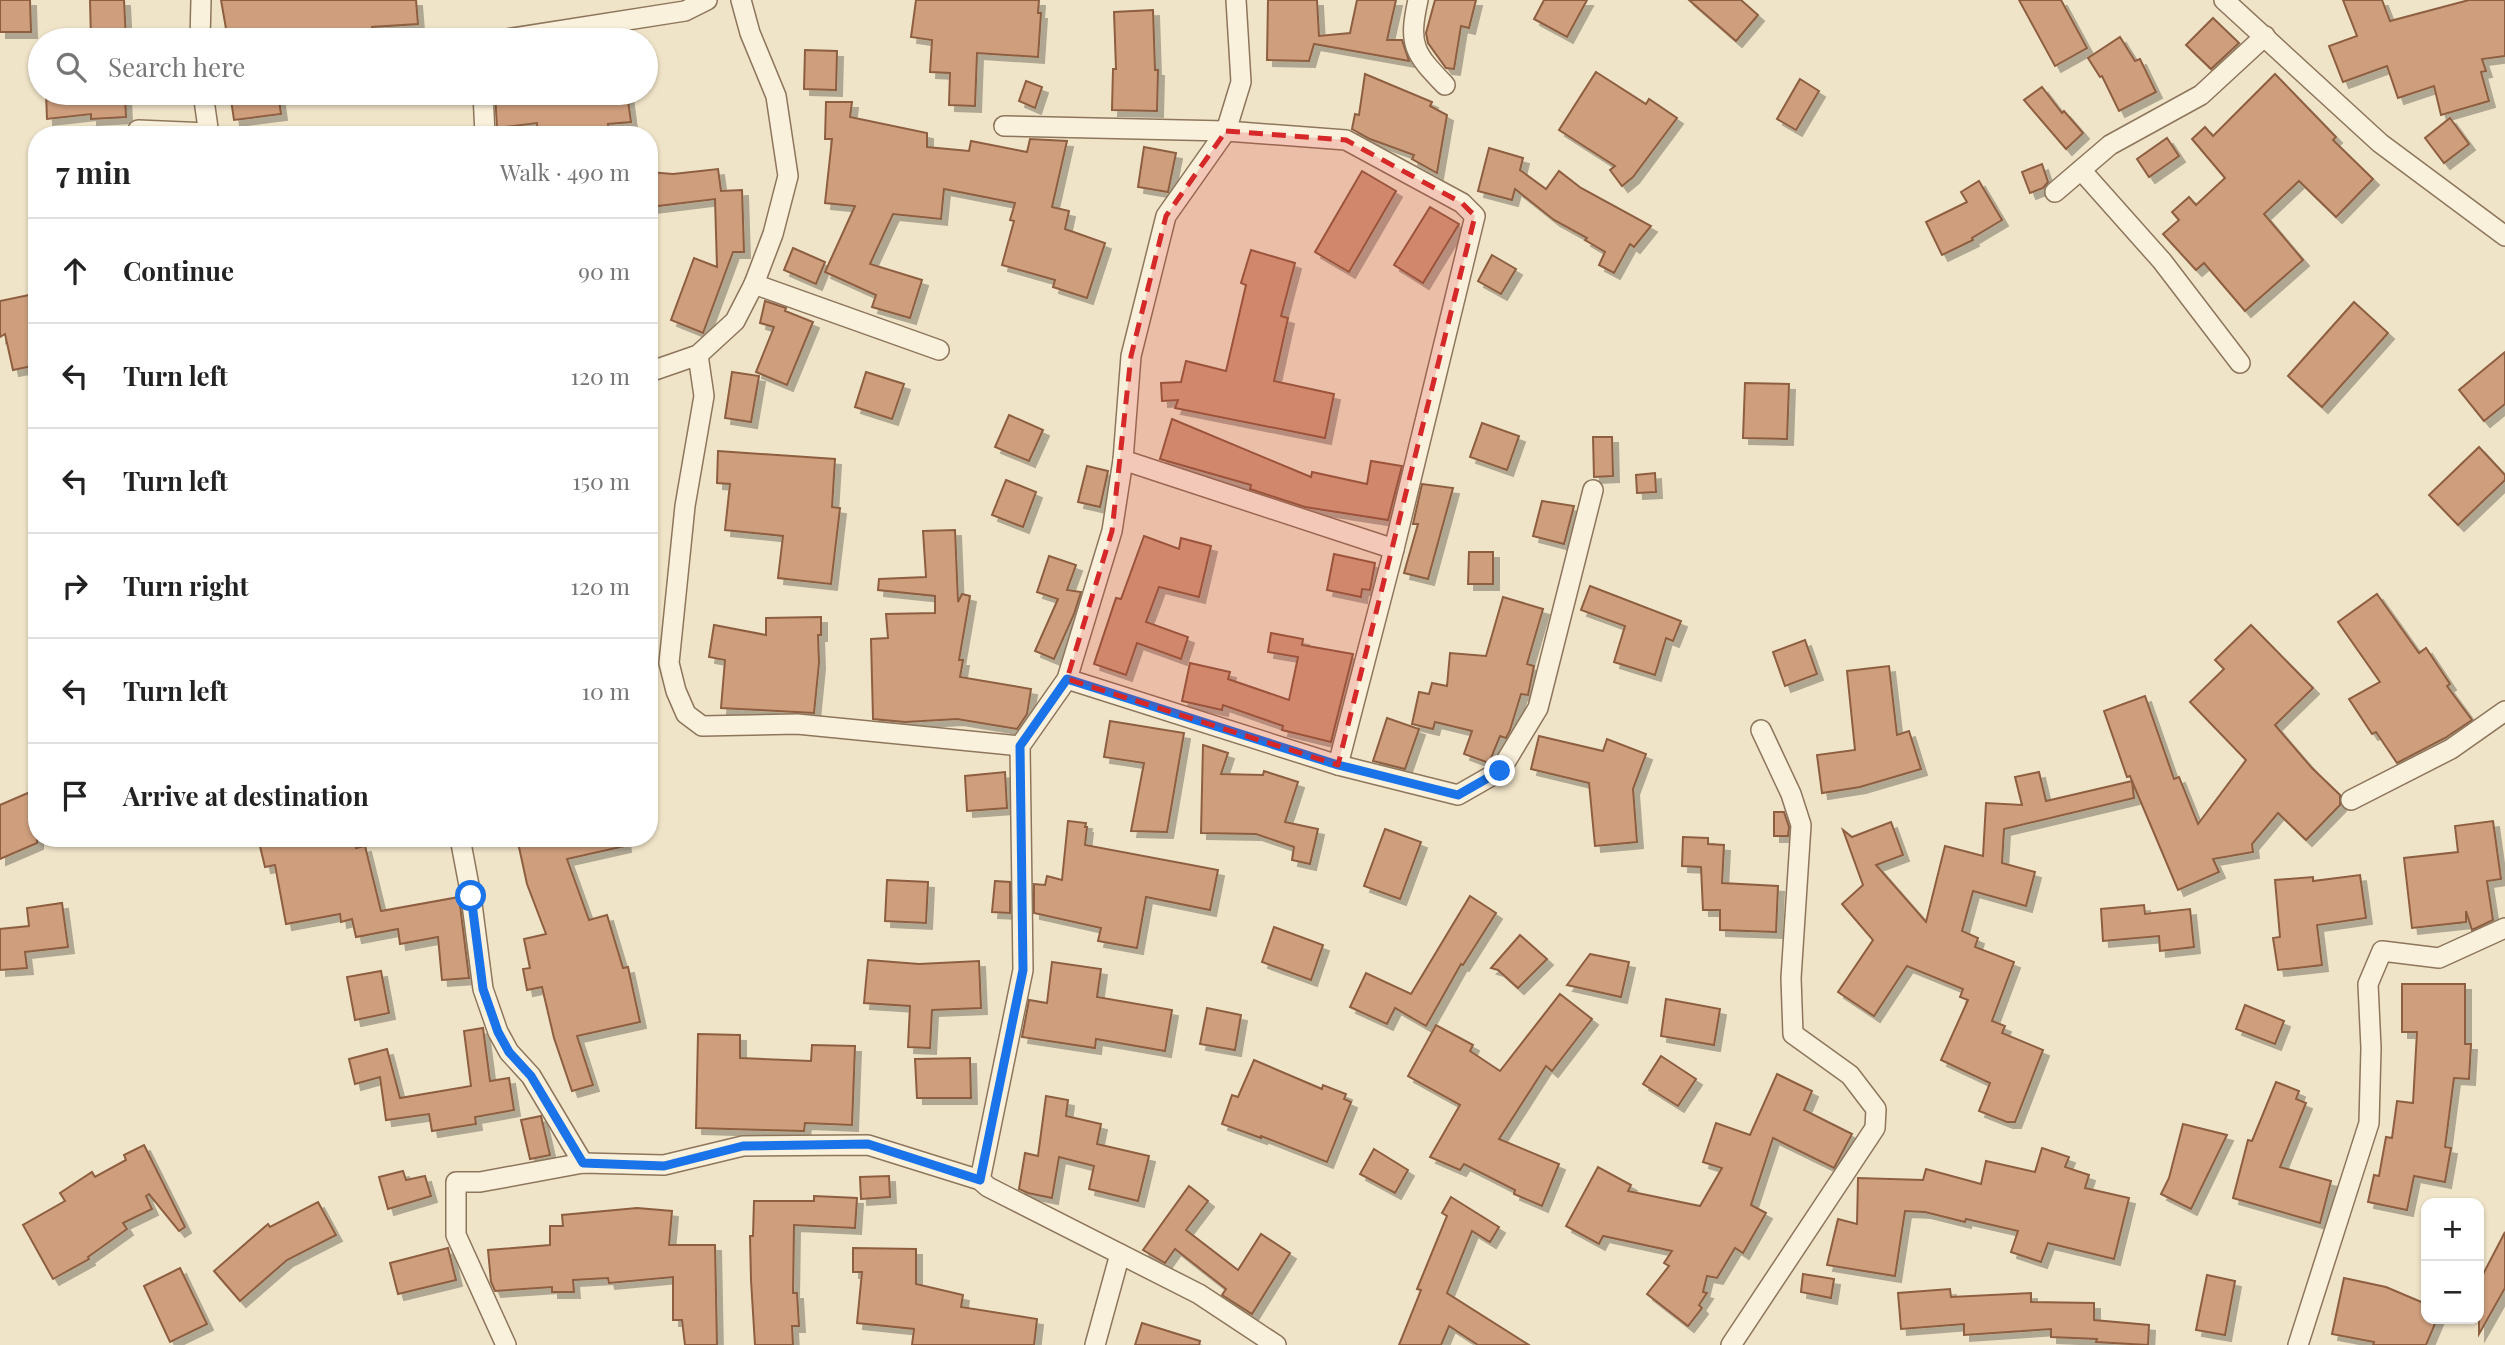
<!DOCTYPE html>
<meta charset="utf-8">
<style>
:root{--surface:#fff;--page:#f6f6f6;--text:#222;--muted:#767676;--line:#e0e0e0}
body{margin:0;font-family:"Playfair Display",serif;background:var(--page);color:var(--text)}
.controls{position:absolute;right:21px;bottom:21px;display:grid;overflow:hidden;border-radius:14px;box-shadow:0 2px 5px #0004}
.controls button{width:63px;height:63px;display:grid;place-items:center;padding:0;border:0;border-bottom:2px solid var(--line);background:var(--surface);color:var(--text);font:35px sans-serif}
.stop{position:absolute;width:21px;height:21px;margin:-16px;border:5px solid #1a73e8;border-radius:50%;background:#fff}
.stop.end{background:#1a73e8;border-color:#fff;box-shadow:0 2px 7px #0008}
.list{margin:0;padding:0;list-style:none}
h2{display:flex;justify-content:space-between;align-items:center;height:91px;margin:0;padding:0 28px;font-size:30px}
h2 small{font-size:23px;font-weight:400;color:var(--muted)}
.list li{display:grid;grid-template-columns:46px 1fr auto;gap:21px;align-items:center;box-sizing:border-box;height:105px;padding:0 28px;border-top:2px solid var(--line)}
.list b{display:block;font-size:26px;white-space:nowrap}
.list em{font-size:23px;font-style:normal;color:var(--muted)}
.icon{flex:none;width:38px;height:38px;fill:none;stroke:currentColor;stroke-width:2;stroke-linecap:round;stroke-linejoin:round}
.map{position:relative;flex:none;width:2505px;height:1345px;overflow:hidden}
.search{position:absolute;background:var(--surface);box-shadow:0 2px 5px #0004;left:28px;top:28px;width:630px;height:77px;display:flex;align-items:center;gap:18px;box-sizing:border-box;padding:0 24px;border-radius:38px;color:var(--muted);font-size:26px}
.panel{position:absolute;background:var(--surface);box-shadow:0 2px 5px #0004;left:28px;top:126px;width:630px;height:721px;border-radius:28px}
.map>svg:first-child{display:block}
.building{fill:#cf9f7d;stroke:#8d5f41;stroke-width:2;filter:url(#shadow)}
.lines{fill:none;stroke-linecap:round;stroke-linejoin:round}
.minor-casing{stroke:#8d765c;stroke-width:22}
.minor{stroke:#faf1dc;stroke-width:19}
.route{stroke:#1a73e8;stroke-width:9}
.marked{fill:#d62828;fill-opacity:0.2;stroke:#d62828;stroke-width:5;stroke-dasharray:14 9;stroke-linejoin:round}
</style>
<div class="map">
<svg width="2505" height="1345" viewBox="0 0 2505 1345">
<defs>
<filter id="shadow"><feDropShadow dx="6" dy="6" stdDeviation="0" flood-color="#0004"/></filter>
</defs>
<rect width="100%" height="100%" fill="#f0e4c8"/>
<g class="building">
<polygon points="0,0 30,0 31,32 0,32"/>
<polygon points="90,0 124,0 126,40 91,40"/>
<polygon points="221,0 416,0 418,24 372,27 373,33 312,37 312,40 228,40"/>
<polygon points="916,0 1039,0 1038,13 1041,13 1038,57 977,53 975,106 949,105 950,73 930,72 932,40 911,37"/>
<polygon points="1268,0 1317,0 1319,36 1350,33 1357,0 1396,0 1387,40 1402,40 1409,61 1314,44 1309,61 1267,60"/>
<polygon points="1435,0 1476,0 1469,28 1461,26 1454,69 1446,68 1428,43 1426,33"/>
<polygon points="1544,0 1587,0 1567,37 1534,19"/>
<polygon points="1689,0 1741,0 1758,15 1736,41"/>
<polygon points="2019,0 2061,0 2087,48 2055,66"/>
<polygon points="2343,0 2382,0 2390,21 2469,0 2505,0 2505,56 2482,59 2486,71 2481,72 2489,101 2441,115 2434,86 2398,98 2387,66 2343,82 2329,46 2357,36"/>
<polygon points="1153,10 1155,70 1158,70 1157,111 1112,110 1113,69 1116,69 1114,12"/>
<polygon points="2213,18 2239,43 2211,69 2186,45"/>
<polygon points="2120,37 2135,61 2140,59 2156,92 2119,111 2102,76 2100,77 2088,58"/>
<polygon points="805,50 837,51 836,90 804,89"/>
<polygon points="1596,72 1646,104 1649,99 1677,118 1633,177 1622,186 1610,170 1615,166 1559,130"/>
<polygon points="1365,74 1432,102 1430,106 1447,115 1437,173 1412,159 1414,155 1370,139 1352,129 1355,114 1359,115"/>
<polygon points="2275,74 2336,137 2333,140 2373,179 2336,217 2299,181 2264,214 2303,260 2245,311 2204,263 2196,270 2163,234 2179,220 2172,212 2189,197 2196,205 2225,178 2192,139 2205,127 2213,136"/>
<polygon points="1800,79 1819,91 1796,130 1777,119"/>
<polygon points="1026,81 1042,87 1035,108 1019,101"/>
<polygon points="2042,87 2062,113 2064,111 2083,133 2066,149 2024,100"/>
<polygon points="46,93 125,93 126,117 91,119 91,114 47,119"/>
<polygon points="230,93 278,93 281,114 234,120"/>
<polygon points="495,93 627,93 631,122 608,124 609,135 538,135 537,123 497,128"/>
<polygon points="826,102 852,102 850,117 927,133 927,147 969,151 971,141 1027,152 1030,139 1067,141 1052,207 1069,211 1065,229 1105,243 1087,298 1053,287 1055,280 1002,265 1014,221 1010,220 1015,203 944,189 941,219 893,214 870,264 922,280 910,318 872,307 876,295 825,272 855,206 825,203 832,139 825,139"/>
<polygon points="2450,118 2469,144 2444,163 2425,138"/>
<polygon points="2167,138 2179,156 2149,177 2137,159"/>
<polygon points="1144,147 1176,153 1168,192 1138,187"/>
<polygon points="1489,148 1523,158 1520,170 1546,189 1559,171 1581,188 1651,226 1634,247 1630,244 1614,273 1599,265 1605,252 1585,240 1587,238 1554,220 1515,189 1512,200 1478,191"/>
<polygon points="2042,164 2048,182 2043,188 2030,193 2022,172"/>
<polygon points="718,169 721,191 742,190 744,252 733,252 703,333 671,320 694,258 717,267 715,199 649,207 649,172 673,174"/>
<polygon points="1362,171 1396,191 1349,272 1315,252"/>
<polygon points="1979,181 2002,220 1972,238 1973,240 1942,255 1926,222 1967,202 1961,192"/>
<polygon points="1430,207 1459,224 1423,283 1394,265"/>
<polygon points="793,248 825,262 816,284 784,270"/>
<polygon points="1251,250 1295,263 1281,316 1288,318 1274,381 1334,394 1325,438 1175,408 1178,400 1162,401 1161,383 1181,382 1186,361 1226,371 1246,285 1241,283"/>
<polygon points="1492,255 1516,269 1501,294 1478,281"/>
<polygon points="34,294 37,308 37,365 13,370 5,334 0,337 0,301"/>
<polygon points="765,301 786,308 785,311 813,322 787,385 756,372 774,327 760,323"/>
<polygon points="2354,302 2388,333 2322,407 2288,376"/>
<polygon points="2505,352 2505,404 2484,421 2459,390"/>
<polygon points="732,372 759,376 751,422 725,418"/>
<polygon points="866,372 904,384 892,419 855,407"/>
<polygon points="1745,383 1789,384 1787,439 1743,438"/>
<polygon points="1009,415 1043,430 1029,461 995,447"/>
<polygon points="1172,419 1311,477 1312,472 1367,484 1371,461 1402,466 1388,520 1305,507 1250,489 1251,485 1160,459"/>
<polygon points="1482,423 1519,436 1507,470 1470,457"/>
<polygon points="1593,437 1612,437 1613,476 1594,477"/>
<polygon points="2479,447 2505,475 2505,480 2458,525 2429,495"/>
<polygon points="718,451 835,459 832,507 840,508 831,584 778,578 783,536 725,530 730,484 717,483"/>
<polygon points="1087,466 1108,471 1100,507 1078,502"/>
<polygon points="1655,473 1656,492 1637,493 1636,475"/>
<polygon points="1006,480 1036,492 1023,527 992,515"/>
<polygon points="1422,484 1453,488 1428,579 1404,573 1418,524 1413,524"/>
<polygon points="1542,501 1574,506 1564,544 1533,536"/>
<polygon points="955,530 958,602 962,594 970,596 959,660 963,660 960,677 1031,689 1027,714 1017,729 957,719 905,722 873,719 871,639 888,638 886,614 935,613 935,596 878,590 879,579 926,577 923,531"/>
<polygon points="1144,536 1179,549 1181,538 1211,546 1199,597 1159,587 1146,622 1188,637 1181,659 1137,643 1126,675 1094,664 1116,598 1121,599"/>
<polygon points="1469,552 1493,552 1493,584 1468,584"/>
<polygon points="1334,554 1375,563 1370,590 1362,589 1361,597 1327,590"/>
<polygon points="1049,556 1076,565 1067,590 1081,592 1074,614 1054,659 1035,651 1058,599 1037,592"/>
<polygon points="1590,586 1681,621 1673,641 1666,638 1655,675 1614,662 1625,626 1581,610"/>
<polygon points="2377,594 2419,653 2426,648 2450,684 2447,686 2472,720 2445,738 2397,763 2376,732 2372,734 2349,699 2380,682 2338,622"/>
<polygon points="1503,597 1543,609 1527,664 1534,666 1528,695 1521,694 1510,730 1506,738 1500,736 1489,763 1464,754 1472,731 1435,722 1433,729 1412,724 1419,692 1429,694 1432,683 1447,686 1450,653 1486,656"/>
<polygon points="821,617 821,635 818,635 819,663 814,713 721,708 725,660 709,657 714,625 766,635 766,618"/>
<polygon points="2251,625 2313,688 2275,725 2311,767 2340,795 2340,805 2306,840 2278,813 2252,844 2253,852 2213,859 2219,872 2178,890 2132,781 2134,798 2004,829 2002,863 2035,872 2026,906 1973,891 1962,931 1978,938 1975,947 2014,962 1992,1021 2005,1026 2002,1033 2043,1050 2015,1122 2007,1122 1979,1111 1990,1083 1941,1060 1968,1000 1960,997 1963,989 1907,966 1874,1016 1838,992 1873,940 1842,904 1863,885 1843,830 1852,837 1891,822 1903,855 1876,865 1926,922 1945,846 1983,856 1986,803 2022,805 2015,777 2039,772 2046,801 2132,781 2130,776 2127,777 2104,711 2145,696 2174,779 2179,777 2198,824 2246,760 2190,702 2224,669 2215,660"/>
<polygon points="1271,633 1303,639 1302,645 1353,654 1331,742 1282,730 1283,726 1223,705 1222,710 1182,701 1190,663 1230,672 1228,679 1289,700 1298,657 1268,652"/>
<polygon points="1805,640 1817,674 1785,686 1773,652"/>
<polygon points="1889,666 1897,735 1909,731 1921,769 1860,787 1822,793 1817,755 1855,750 1847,671"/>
<polygon points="1387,718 1419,729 1405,769 1373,761"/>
<polygon points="1110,721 1184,733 1167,832 1131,831 1144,763 1104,757"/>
<polygon points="1539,736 1603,751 1607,739 1646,754 1633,789 1637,842 1595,846 1589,783 1531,769"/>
<polygon points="1203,745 1228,753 1221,774 1263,775 1264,771 1298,782 1285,822 1318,829 1310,864 1292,860 1294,847 1256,834 1201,833"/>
<polygon points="1005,772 1007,808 967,811 965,776"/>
<polygon points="37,789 37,843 0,859 0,805"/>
<polygon points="1774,812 1784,812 1789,827 1788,836 1774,836"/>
<polygon points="1068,821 1086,823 1085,827 1087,827 1085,845 1218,870 1210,910 1146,897 1137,948 1098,941 1101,928 1034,913 1034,884 1045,885 1047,876 1062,880"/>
<polygon points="2493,821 2501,879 2487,881 2493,920 2472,930 2466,911 2466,922 2412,928 2404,858 2458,852 2455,826"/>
<polygon points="1385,829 1421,842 1400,899 1364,886"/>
<polygon points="1683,837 1708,838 1708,844 1724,845 1722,883 1778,886 1776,932 1720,930 1720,910 1703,910 1701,867 1682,866"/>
<polygon points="258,838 354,838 356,848 365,846 381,911 459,897 469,978 442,980 438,937 400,944 398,929 356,937 352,919 341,922 340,914 286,924 275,865 265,867"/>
<polygon points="517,838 624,838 625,846 567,859 589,920 607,915 623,968 628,967 640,1022 577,1036 593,1085 572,1091 554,1038 542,987 527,990 523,969 530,968 524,939 546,934 527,884"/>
<polygon points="2360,875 2366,918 2317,925 2322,965 2278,970 2273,938 2280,937 2275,880 2313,877 2313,881"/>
<polygon points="887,880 928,882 926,923 885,921"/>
<polygon points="995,881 1010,882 1010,913 992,912"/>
<polygon points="1470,896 1496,913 1463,965 1461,964 1426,1026 1395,1008 1387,1024 1350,1007 1366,973 1411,994"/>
<polygon points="62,903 68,947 25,952 27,968 0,970 0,929 29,926 27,908"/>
<polygon points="2144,905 2145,914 2190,909 2194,947 2160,951 2159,936 2103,941 2101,909"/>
<polygon points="1274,927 1323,945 1311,980 1262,962"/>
<polygon points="1520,935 1547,959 1518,988 1498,970 1491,968"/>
<polygon points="1590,954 1629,962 1621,997 1567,985"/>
<polygon points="868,960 919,964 979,961 981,1008 932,1010 930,1048 908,1047 910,1006 864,1003"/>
<polygon points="1052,962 1101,969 1097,997 1172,1010 1165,1051 1096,1039 1095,1048 1022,1037 1029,1000 1047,1003"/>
<polygon points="381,971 389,1013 355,1020 347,977"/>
<polygon points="2402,984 2465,984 2465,1044 2471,1044 2469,1079 2454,1078 2445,1147 2451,1148 2445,1182 2414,1176 2407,1210 2368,1202 2374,1175 2379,1176 2386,1137 2392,1138 2397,1101 2413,1103 2417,1032 2402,1032"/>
<polygon points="1560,994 1592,1019 1552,1071 1546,1066 1499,1139 1559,1164 1542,1206 1514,1194 1515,1190 1464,1164 1460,1170 1430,1157 1460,1105 1408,1076 1436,1025 1473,1045 1470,1051 1500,1071"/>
<polygon points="1666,999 1720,1009 1714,1045 1661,1036"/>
<polygon points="2245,1005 2284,1021 2275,1044 2236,1029"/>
<polygon points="1207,1008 1241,1015 1235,1050 1200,1044"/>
<polygon points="483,1028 490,1081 509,1078 514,1110 475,1117 476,1124 432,1131 429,1114 386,1120 380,1077 355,1084 349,1059 387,1049 400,1098 471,1086 464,1031"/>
<polygon points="698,1034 740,1035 740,1058 811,1061 812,1045 855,1046 852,1125 805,1123 804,1131 696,1128"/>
<polygon points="1661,1056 1696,1079 1678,1106 1643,1084"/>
<polygon points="970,1058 971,1098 917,1098 915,1059"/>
<polygon points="1254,1060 1322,1089 1323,1085 1346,1094 1344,1099 1351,1102 1327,1162 1261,1136 1261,1138 1222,1124 1232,1095 1238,1097"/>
<polygon points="1777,1074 1812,1091 1804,1110 1852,1134 1834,1168 1773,1138 1751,1205 1766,1213 1743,1253 1735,1248 1717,1278 1707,1276 1703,1292 1707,1293 1699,1305 1702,1308 1688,1326 1647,1294 1669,1266 1664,1263 1672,1251 1603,1236 1599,1244 1566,1226 1598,1167 1631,1185 1628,1191 1700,1206 1722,1168 1703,1162 1716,1123 1750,1135"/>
<polygon points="2276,1082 2299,1091 2296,1099 2306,1103 2280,1167 2331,1181 2320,1223 2233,1198 2248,1140 2252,1141"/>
<polygon points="1046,1096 1068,1100 1066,1116 1101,1124 1097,1144 1149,1156 1138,1201 1089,1189 1094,1166 1059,1157 1052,1198 1028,1193 1019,1189 1025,1153 1038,1156"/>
<polygon points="541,1116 550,1155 530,1159 521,1120"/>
<polygon points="2183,1124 2227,1135 2191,1209 2161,1194 2169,1178"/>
<polygon points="144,1145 185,1227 179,1231 149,1194 146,1196 152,1209 123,1223 127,1229 88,1257 89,1259 53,1279 23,1225 65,1201 60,1193 92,1172 95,1177 126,1160 124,1155"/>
<polygon points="2042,1148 2069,1157 2065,1167 2089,1175 2085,1188 2129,1198 2114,1259 2048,1243 2041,1262 2011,1252 2018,1231 1966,1219 1965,1222 1925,1212 1905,1211 1895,1276 1827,1265 1838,1219 1857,1224 1858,1178 1923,1180 1926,1169 1981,1184 1986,1161 2035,1172"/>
<polygon points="1374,1149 1408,1170 1395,1193 1360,1174"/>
<polygon points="403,1171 406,1180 425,1176 431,1196 388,1209 379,1177"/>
<polygon points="889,1176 890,1197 861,1199 860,1177"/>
<polygon points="1189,1186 1208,1201 1186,1230 1238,1270 1261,1234 1290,1253 1252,1314 1222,1295 1226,1289 1175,1249 1165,1263 1143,1250"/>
<polygon points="814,1196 857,1198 855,1228 794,1225 793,1293 797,1293 799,1326 792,1326 793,1345 755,1345 751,1280 750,1236 753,1236 754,1201 814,1201"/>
<polygon points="1451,1197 1499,1227 1490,1242 1472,1231 1447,1293 1529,1345 1478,1345 1449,1326 1441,1345 1399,1345 1421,1290 1417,1289 1447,1216 1442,1213"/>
<polygon points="318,1202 336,1235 287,1260 240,1301 214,1271 268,1224 270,1227"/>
<polygon points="637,1208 672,1211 669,1245 715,1245 717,1345 685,1345 682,1320 673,1320 673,1277 609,1283 608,1278 573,1280 574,1292 552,1292 552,1287 495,1291 491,1282 488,1250 550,1245 550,1226 563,1226 562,1215"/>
<polygon points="2505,1232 2505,1288 2479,1334 2479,1282"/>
<polygon points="448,1248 456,1280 398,1294 390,1263"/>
<polygon points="853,1248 916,1249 916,1284 963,1295 961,1307 1037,1319 1034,1345 912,1345 914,1329 857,1323 862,1272 853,1272"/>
<polygon points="180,1268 207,1324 170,1342 144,1286"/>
<polygon points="1803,1274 1834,1279 1831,1298 1801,1292"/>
<polygon points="2207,1275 2235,1281 2225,1335 2196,1330"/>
<polygon points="2344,1278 2386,1287 2426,1304 2426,1319 2437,1319 2426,1345 2373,1345 2374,1342 2332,1334"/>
<polygon points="1950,1289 1951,1297 2031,1293 2031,1302 2094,1303 2094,1320 2149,1325 2148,1345 2096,1342 2097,1339 2051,1337 2051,1329 1964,1335 1964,1324 1901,1329 1898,1293"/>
<polygon points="1142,1323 1200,1341 1199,1345 1135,1345"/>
</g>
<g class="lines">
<defs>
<g id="minor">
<path d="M1418,0C1408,45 1414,53 1445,85"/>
<polyline points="2224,0 2380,143 2505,236"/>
<polyline points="200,40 201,0"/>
<polyline points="449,40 469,40"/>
<polyline points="500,40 685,11 707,0"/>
<polyline points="203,93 209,135"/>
<polyline points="483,93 485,135"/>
<polyline points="1004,126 1226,131 1346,140 1462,203 1475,216 1394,549 1338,765"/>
<polyline points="138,130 208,133"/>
<polyline points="2081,170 2162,261 2240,363"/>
<polyline points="2055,192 2110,145 2201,95 2265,36"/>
<polyline points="754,284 939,350"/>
<polyline points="698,355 704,396 685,506 669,663 676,691 686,714 702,726 797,724 1020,746"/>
<polyline points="649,372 698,355 735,321 754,284 773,234 788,176 776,96 750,33 741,0"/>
<polyline points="1123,460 1394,549"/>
<polyline points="1067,679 1338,765 1458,795 1500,771 1538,708 1593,490"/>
<polyline points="2351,800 2451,749 2505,711"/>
<polyline points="460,838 471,896 483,989 498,1032 509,1052 531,1076 583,1163"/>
<polyline points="980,1180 1023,970 1020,746 1067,679 1112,531 1123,460 1131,356 1166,216 1226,131 1241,82 1236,0"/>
<polyline points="506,1345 456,1235 456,1182 480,1182 583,1163 664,1165 743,1146 868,1145 980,1180 988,1187 1199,1294 1276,1345"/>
<polyline points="1095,1345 1120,1254"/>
<polyline points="1731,1345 1875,1128 1876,1109 1850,1075 1793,1034 1791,978 1801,825 1791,794 1761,730"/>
<polyline points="2298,1345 2369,1123 2371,1048 2368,984 2382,951 2439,958 2505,928"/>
</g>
</defs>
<use href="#minor" class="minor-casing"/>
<use href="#minor" class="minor"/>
</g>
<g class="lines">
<polyline class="route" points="471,896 483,989 498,1032 509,1052 531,1076 583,1163 664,1166 743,1146 868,1144 980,1180 1023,970 1020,746 1067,679 1338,765 1458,795 1500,771"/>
</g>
<path class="marked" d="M1226,131L1346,140L1462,203L1475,216L1338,765L1067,679L1112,531L1131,356L1166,216Z"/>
</svg>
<div class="controls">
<button>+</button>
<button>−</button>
</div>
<div class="stop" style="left:471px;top:896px"></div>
<div class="stop end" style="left:1500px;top:771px"></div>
<div class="search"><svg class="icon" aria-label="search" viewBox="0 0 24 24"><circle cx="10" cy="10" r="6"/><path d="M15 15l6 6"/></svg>Search here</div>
<section class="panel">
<h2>7 min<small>Walk · 490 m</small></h2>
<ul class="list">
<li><svg class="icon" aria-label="ahead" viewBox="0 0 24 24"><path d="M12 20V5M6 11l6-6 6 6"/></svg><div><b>Continue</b></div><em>90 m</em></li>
<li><svg class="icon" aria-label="left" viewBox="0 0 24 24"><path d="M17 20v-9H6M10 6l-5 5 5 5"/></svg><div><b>Turn left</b></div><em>120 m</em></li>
<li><svg class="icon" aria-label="left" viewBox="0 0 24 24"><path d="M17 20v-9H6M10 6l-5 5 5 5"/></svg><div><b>Turn left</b></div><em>150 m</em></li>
<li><svg class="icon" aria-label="right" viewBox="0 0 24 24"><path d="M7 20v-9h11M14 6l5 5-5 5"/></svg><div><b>Turn right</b></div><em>120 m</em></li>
<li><svg class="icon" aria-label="left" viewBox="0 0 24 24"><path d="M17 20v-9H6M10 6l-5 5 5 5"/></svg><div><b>Turn left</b></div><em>10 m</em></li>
<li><svg class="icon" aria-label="arrive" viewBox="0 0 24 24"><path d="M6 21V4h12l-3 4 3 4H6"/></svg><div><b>Arrive at destination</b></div></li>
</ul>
</section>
</div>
